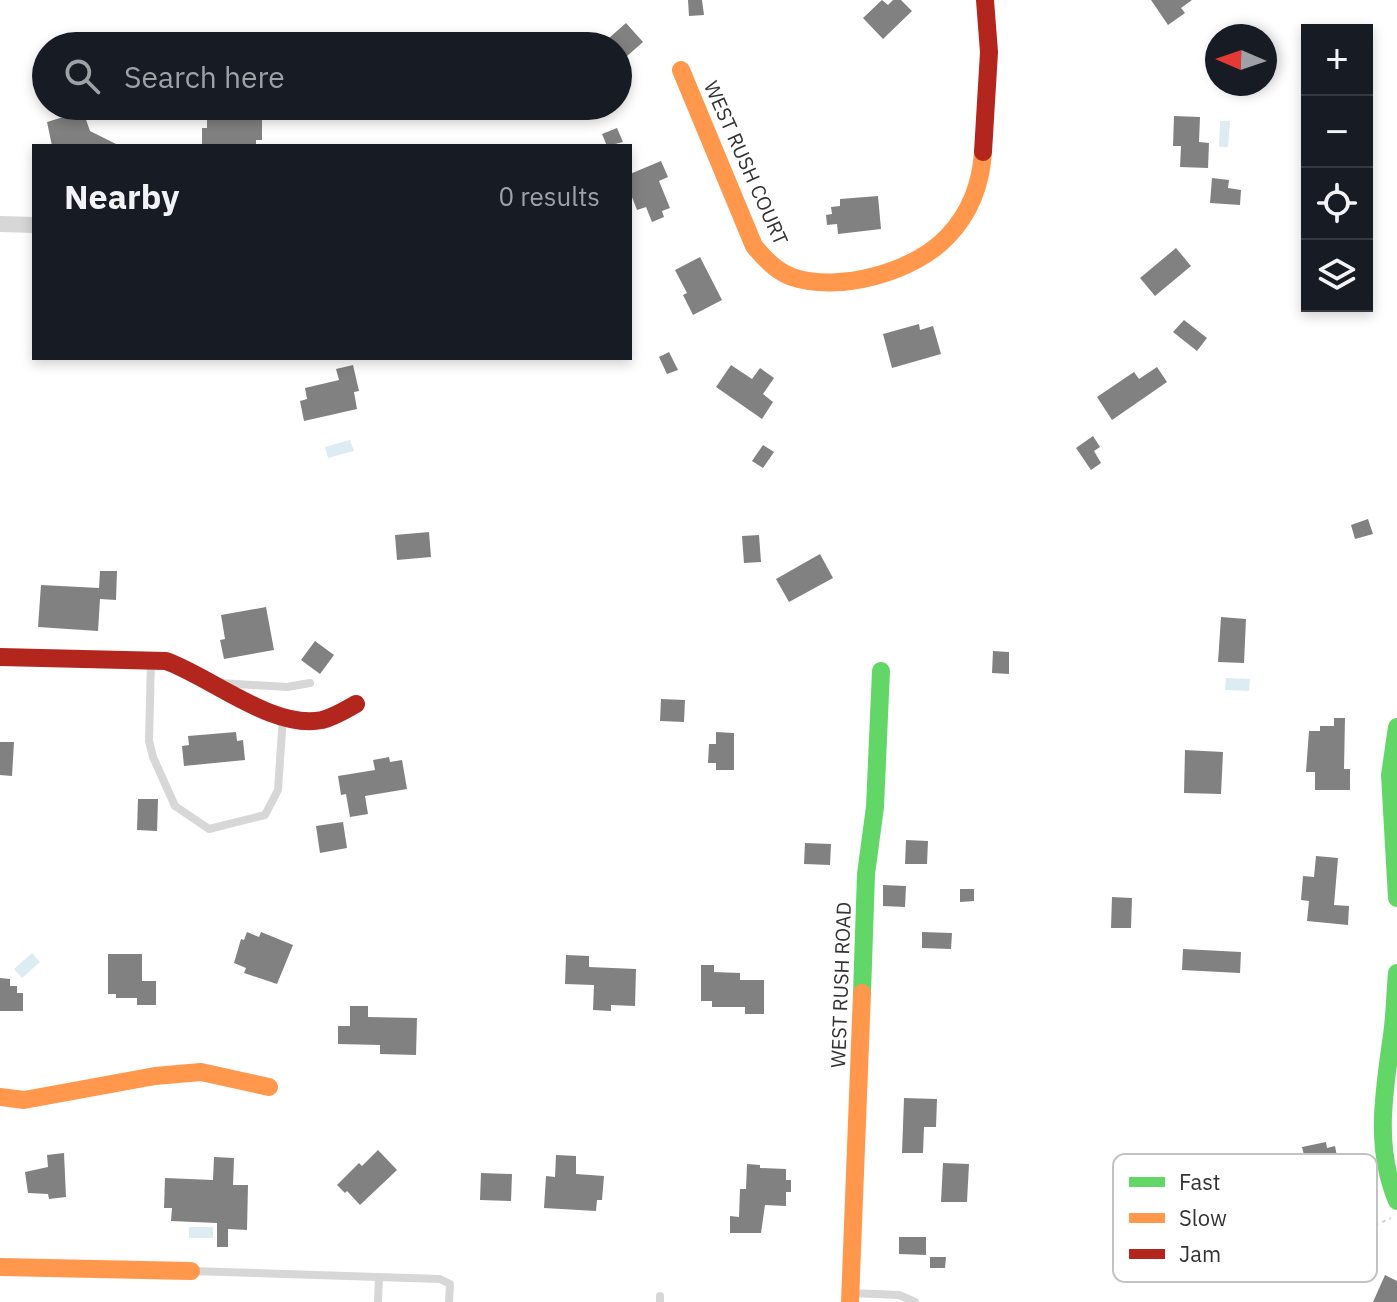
<!DOCTYPE html>
<meta charset="utf-8">
<style>
:root{--surface:#171b24;--page:#242831;--text:#f1f3f6;--muted:#9ea1a6;--line:#363941}
body{margin:0;font-family:"IBM Plex Sans",sans-serif;background:var(--page);color:var(--text)}
.controls{position:absolute;right:24px;top:24px;display:grid;overflow:hidden;border-radius:0px;box-shadow:0 4px 12px #0003}
.controls button{width:72px;height:72px;display:grid;place-items:center;padding:0;border:0;border-bottom:2px solid var(--line);background:var(--surface);color:var(--text);font:40px sans-serif}
.compass{position:absolute;left:1205px;top:24px;width:72px;height:72px;border-radius:50%;background:var(--surface);box-shadow:0 4px 12px #0003;rotate:272deg}
.list{margin:0;padding:0;list-style:none}
h2{display:flex;justify-content:space-between;align-items:center;height:104px;margin:0;padding:0 32px;font-size:34px}
h2 small{font-size:26px;font-weight:400;color:var(--muted)}
.icon{flex:none;width:44px;height:44px;fill:none;stroke:currentColor;stroke-width:2;stroke-linecap:round;stroke-linejoin:round}
.map{position:relative;flex:none;width:1397px;height:1302px;overflow:hidden}
.search{position:absolute;background:var(--surface);box-shadow:0 4px 12px #0003;left:32px;top:32px;width:600px;height:88px;display:flex;align-items:center;gap:20px;box-sizing:border-box;padding:0 28px;border-radius:44px;color:var(--muted);font-size:30px}
.panel{position:absolute;background:var(--surface);box-shadow:0 4px 12px #0003;left:32px;top:144px;width:600px;height:216px;border-radius:0px}
.map>svg:first-child{display:block}
.water{fill:#ddebf3}
.building{fill:#818181}
.lines{fill:none;stroke-linecap:round;stroke-linejoin:round}
.path{stroke:#d6d6d6;stroke-width:2;stroke-dasharray:4 4;stroke-linecap:butt}
.lane{stroke:#d7d7d7;stroke-width:8}
.street{stroke:#d7d7d7;stroke-width:16}
.fast{stroke:#63d668;stroke-width:18}
.slow{stroke:#ff974d;stroke-width:18}
.jam{stroke:#b3261e;stroke-width:18}
.labels{text-anchor:middle;stroke-width:8;stroke-linejoin:round;paint-order:stroke}
.street-label{font-size:20px;fill:#333;stroke:#fff}
.key{fill:#fff;stroke:#c2c2c2;stroke-width:2}
.key-label{font-size:22px;fill:#333}
</style>
<div class="map">
<svg width="1397" height="1302" viewBox="0 0 1397 1302">
<rect width="100%" height="100%" fill="#fff"/>
<g class="water">
<polygon points="1220,121 1230,121 1228,147 1219,147"/>
<polygon points="350,440 354,451 328,458 325,447"/>
<polygon points="1226,678 1250,679 1249,691 1225,690"/>
<polygon points="32,953 40,962 22,978 14,969"/>
<rect x="189" y="1227" width="24" height="11"/>
</g>
<g class="building">
<polygon points="688,0 702,0 704,15 689,16"/>
<polygon points="882,0 888,5 893,0 901,0 912,11 883,39 863,18"/>
<polygon points="1151,0 1192,0 1181,8 1185,13 1168,25"/>
<polygon points="626,23 643,42 618,64 618,46 600,46"/>
<polygon points="207,106 262,107 262,140 256,140 256,146 202,146 202,128 207,128"/>
<polygon points="83,111 90,131 120,146 52,146 47,122"/>
<polygon points="1174,116 1200,117 1199,142 1209,143 1208,168 1180,167 1181,146 1173,146"/>
<polygon points="617,128 623,142 607,146 602,134"/>
<polygon points="661,161 668,177 659,181 670,208 662,211 664,217 652,222 646,207 637,210 630,192 630,174"/>
<polygon points="1212,178 1229,180 1228,188 1241,190 1240,205 1210,203"/>
<polygon points="878,196 881,229 838,234 837,224 827,225 826,215 832,214 831,207 840,206 840,199"/>
<polygon points="1176,248 1191,266 1155,296 1140,278"/>
<polygon points="700,257 722,300 693,315 683,295 687,293 675,270"/>
<polygon points="1184,320 1207,338 1197,351 1173,332"/>
<polygon points="919,324 920,330 933,326 941,354 892,368 883,334"/>
<polygon points="669,352 678,370 667,374 659,357"/>
<polygon points="353,365 359,391 354,392 357,409 304,421 300,401 307,399 305,388 339,380 336,369"/>
<polygon points="731,365 752,379 760,368 774,378 763,394 773,402 762,419 716,387"/>
<polygon points="1157,367 1167,382 1112,420 1097,397 1134,372 1139,379"/>
<polygon points="1093,436 1100,447 1094,451 1101,463 1091,470 1076,448"/>
<polygon points="763,445 774,452 763,468 752,461"/>
<polygon points="1368,519 1373,534 1355,539 1351,525"/>
<polygon points="429,532 431,557 397,560 395,535"/>
<polygon points="759,535 761,562 744,563 742,536"/>
<polygon points="820,554 833,578 789,602 776,579"/>
<polygon points="100,571 117,571 116,600 100,599 98,631 38,627 41,585 99,588"/>
<polygon points="266,607 274,650 224,659 220,640 225,639 221,615"/>
<polygon points="1221,617 1246,619 1244,663 1218,662"/>
<polygon points="315,641 334,655 320,674 301,660"/>
<polygon points="993,651 1009,652 1009,674 992,673"/>
<polygon points="661,699 685,700 684,722 660,721"/>
<polygon points="1334,718 1345,718 1344,769 1350,769 1350,790 1315,790 1315,772 1306,772 1309,731 1320,731 1320,726 1334,726"/>
<polygon points="236,732 237,741 243,740 245,760 184,766 182,746 189,745 188,736"/>
<polygon points="716,732 734,733 734,770 716,770 716,763 708,763 709,744 716,744"/>
<polygon points="0,742 14,742 12,776 0,775"/>
<polygon points="1185,750 1223,752 1221,794 1184,793"/>
<polygon points="389,757 390,762 402,760 407,789 365,796 368,814 350,817 346,794 341,795 338,776 375,770 373,760"/>
<polygon points="138,799 158,799 157,831 137,830"/>
<polygon points="343,822 347,848 320,853 316,826"/>
<polygon points="906,840 928,841 927,864 905,864"/>
<polygon points="805,843 831,844 830,865 804,864"/>
<polygon points="1316,856 1338,858 1334,905 1349,906 1348,925 1307,921 1309,901 1301,900 1303,876 1314,877"/>
<polygon points="883,885 906,886 905,907 883,906"/>
<polygon points="960,889 974,889 974,901 960,902"/>
<polygon points="1112,897 1132,898 1131,928 1111,928"/>
<polygon points="247,932 259,937 261,932 293,945 277,984 244,973 246,968 234,963 241,939 244,940"/>
<polygon points="922,932 952,933 951,949 922,948"/>
<polygon points="1183,949 1241,952 1240,973 1182,970"/>
<polygon points="108,954 142,954 142,981 156,981 156,1005 137,1005 137,998 116,998 116,994 108,994"/>
<polygon points="566,955 589,956 589,967 636,969 635,1006 611,1005 611,1011 593,1010 594,985 565,984"/>
<polygon points="701,965 714,965 714,972 740,973 740,980 764,980 764,1014 745,1014 745,1007 712,1007 712,1001 701,1001"/>
<polygon points="0,978 10,979 10,986 17,986 17,993 23,993 23,1011 0,1011"/>
<polygon points="350,1006 368,1006 368,1017 417,1018 416,1055 380,1054 380,1045 338,1044 338,1026 350,1026"/>
<polygon points="904,1098 937,1099 936,1127 924,1127 923,1153 902,1153"/>
<polygon points="1326,1142 1327,1148 1335,1146 1339,1167 1346,1165 1350,1184 1342,1186 1343,1193 1305,1201 1297,1157 1304,1155 1302,1147"/>
<polygon points="378,1150 397,1170 360,1205 347,1191 345,1193 337,1185 359,1163 362,1166"/>
<polygon points="64,1153 66,1197 49,1199 48,1194 28,1193 25,1172 48,1167 47,1155"/>
<polygon points="556,1155 576,1156 576,1174 604,1176 602,1200 597,1200 596,1211 544,1208 546,1176 555,1177"/>
<polygon points="214,1157 234,1158 233,1185 248,1185 247,1230 228,1229 228,1247 217,1247 217,1223 171,1221 172,1208 164,1208 165,1178 213,1180"/>
<polygon points="943,1163 969,1164 967,1202 941,1202"/>
<polygon points="747,1164 760,1165 760,1168 786,1169 786,1180 791,1180 791,1192 786,1192 786,1206 765,1205 761,1233 730,1233 730,1216 739,1217 740,1189 746,1189"/>
<polygon points="481,1173 512,1174 511,1201 480,1200"/>
<polygon points="899,1237 926,1237 926,1255 899,1254"/>
<polygon points="930,1257 946,1257 945,1268 930,1268"/>
<polygon points="1385,1275 1397,1281 1397,1302 1373,1302"/>
</g>
<g class="lines">
<polyline class="path" points="1331,1245 1391,1218"/>
<g class="lane">
<polyline points="151,661 149,741 153,757 175,806 209,829 265,815 278,790 283,716"/>
<polyline points="220,683 287,687 310,683"/>
<polyline points="191,1271 440,1279 450,1284 449,1302"/>
<polyline points="851,1293 899,1295 915,1302"/>
<polyline points="378,1302 379,1279"/>
<polyline points="660,1302 660,1296"/>
</g>
<polyline class="street" points="0,224 34,225"/>
<g class="fast">
<polyline points="1397,727 1390,775 1397,898"/>
<path d="M1397,973C1395,994 1395,1015 1392,1035C1384,1093 1374,1146 1397,1201"/>
<polyline points="862,993 866,874 875,807 881,671"/>
</g>
<g class="slow">
<path d="M681,70L754,246C765,259 776,271 792,277C839,293 915,272 948,236C970,213 981,183 983,152"/>
<polyline points="0,1097 24,1100 155,1076 201,1072 269,1087"/>
<polyline points="0,1267 191,1271"/>
<polyline points="850,1302 862,993"/>
</g>
<g class="jam">
<polyline points="983,152 989,52 985,0"/>
<path d="M0,657L166,661C211,677 273,730 322,720C334,717 345,710 356,704"/>
</g>
</g>
<g class="labels">
<g class="street-label">
<text transform="translate(746 163) rotate(66)" y="7">WEST RUSH COURT</text>
<text transform="translate(841 985) rotate(-88)" y="7">WEST RUSH ROAD</text>
</g>
</g>
<rect x="1113" y="1154" width="264" height="128" rx="12" class="key"/>
<rect x="1129" y="1177" width="36" height="10" fill="#63d668"/>
<rect x="1129" y="1213" width="36" height="10" fill="#ff974d"/>
<rect x="1129" y="1249" width="36" height="10" fill="#b3261e"/>
<g class="key-label">
<text x="1179" y="1190">Fast</text>
<text x="1179" y="1226">Slow</text>
<text x="1179" y="1262">Jam</text>
</g>
</svg>
<div class="controls">
<button>+</button>
<button>−</button>
<button><svg class="icon" aria-label="locate" viewBox="0 0 24 24"><circle cx="12" cy="12" r="6"/><path d="M12 2v4M12 18v4M2 12h4M18 12h4"/></svg></button>
<button><svg class="icon" aria-label="layers" viewBox="0 0 24 24"><path d="M12 4l9 5-9 5-9-5zM3 14l9 5 9-5"/></svg></button>
</div>
<svg class="compass" viewBox="-18 -18 36 36"><path d="M0-13l5 13h-10z" fill="#e53935"/><path d="M0 13l5-13h-10z" fill="#9ea1a6"/></svg>
<div class="search"><svg class="icon" aria-label="search" viewBox="0 0 24 24"><circle cx="10" cy="10" r="6"/><path d="M15 15l6 6"/></svg>Search here</div>
<section class="panel">
<h2>Nearby<small>0 results</small></h2>
<ul class="list">
</ul>
</section>
</div>
